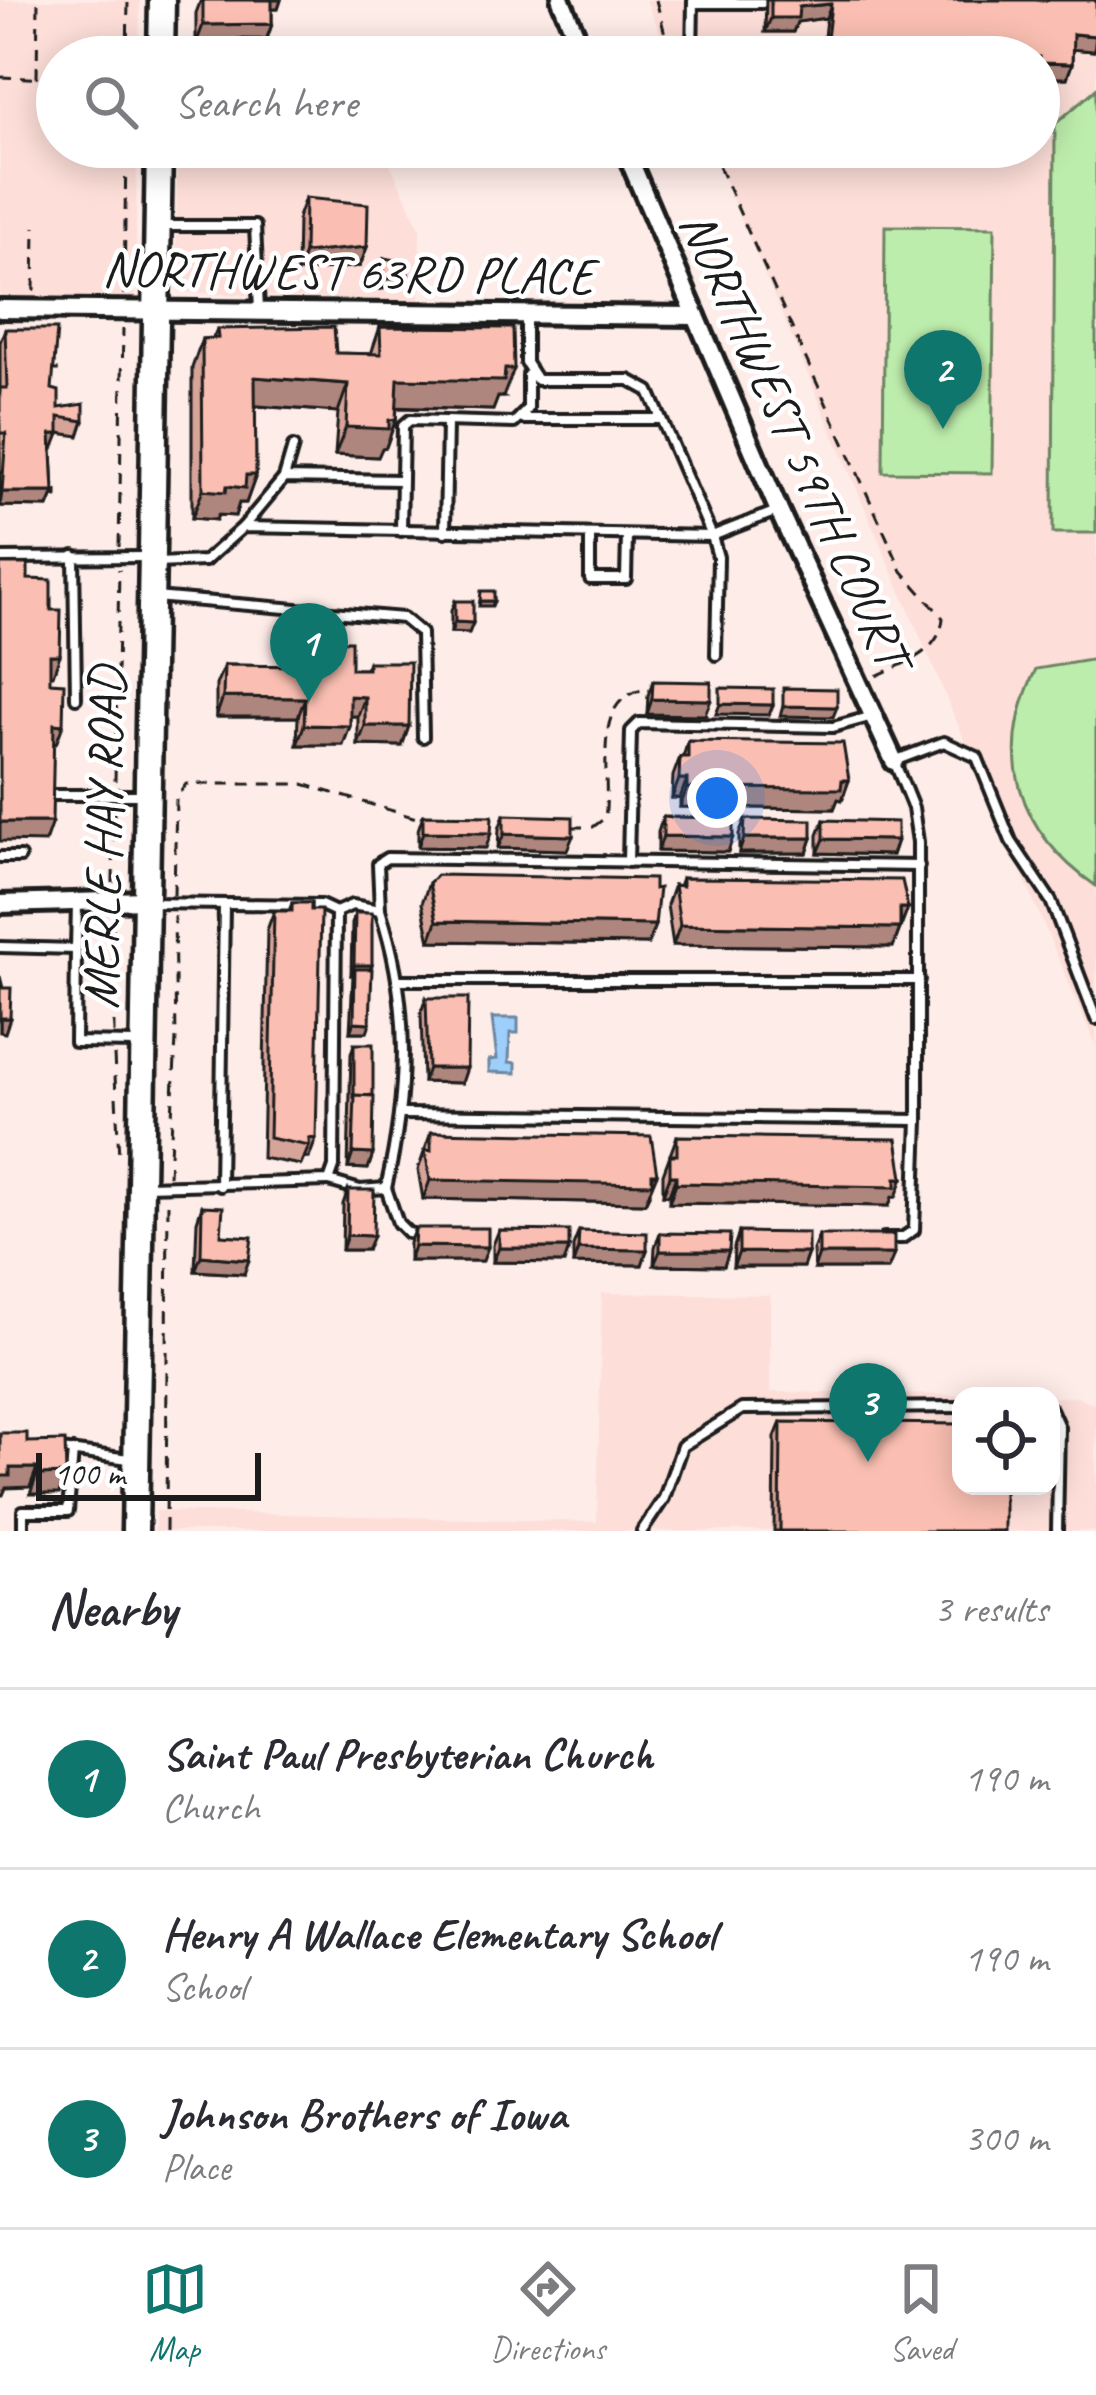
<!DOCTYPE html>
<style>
:root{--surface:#fff;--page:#f2f2f3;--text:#2b2b33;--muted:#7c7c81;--line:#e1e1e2;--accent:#0f766e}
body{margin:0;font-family:Caveat,sans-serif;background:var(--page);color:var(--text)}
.controls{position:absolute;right:36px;bottom:36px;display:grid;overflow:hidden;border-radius:24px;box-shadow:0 6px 30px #0003}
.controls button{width:108px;height:108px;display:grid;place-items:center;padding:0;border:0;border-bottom:3px solid var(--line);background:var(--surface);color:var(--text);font:60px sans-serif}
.scale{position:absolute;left:36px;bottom:30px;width:225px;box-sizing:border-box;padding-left:12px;border:6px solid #1c1c1c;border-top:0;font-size:33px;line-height:42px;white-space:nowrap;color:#1c1c1c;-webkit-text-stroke:9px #fff;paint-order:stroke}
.you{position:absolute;left:717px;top:798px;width:42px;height:42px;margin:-30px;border:9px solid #fff;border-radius:50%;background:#1a73e8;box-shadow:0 0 0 18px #1a73e833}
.badge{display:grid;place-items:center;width:78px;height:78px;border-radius:50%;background:var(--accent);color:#fff;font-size:39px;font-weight:700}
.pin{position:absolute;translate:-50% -99px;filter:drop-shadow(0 3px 6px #0008)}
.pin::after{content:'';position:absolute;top:63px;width:42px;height:36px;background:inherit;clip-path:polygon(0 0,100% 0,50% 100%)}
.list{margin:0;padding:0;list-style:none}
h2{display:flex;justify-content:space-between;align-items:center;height:156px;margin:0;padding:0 48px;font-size:51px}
h2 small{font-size:39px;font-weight:400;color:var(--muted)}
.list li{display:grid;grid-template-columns:78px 1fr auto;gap:36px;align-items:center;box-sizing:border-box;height:180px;padding:0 48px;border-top:3px solid var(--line)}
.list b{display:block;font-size:45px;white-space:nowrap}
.list p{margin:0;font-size:39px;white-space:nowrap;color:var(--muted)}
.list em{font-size:39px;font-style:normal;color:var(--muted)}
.icon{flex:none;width:66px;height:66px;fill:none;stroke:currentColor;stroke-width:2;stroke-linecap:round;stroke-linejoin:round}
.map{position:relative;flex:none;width:1096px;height:1531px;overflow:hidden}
.search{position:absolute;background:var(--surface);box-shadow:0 6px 30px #0003;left:36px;right:36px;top:36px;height:132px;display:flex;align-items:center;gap:30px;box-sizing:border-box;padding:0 42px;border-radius:66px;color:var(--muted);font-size:45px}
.sheet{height:696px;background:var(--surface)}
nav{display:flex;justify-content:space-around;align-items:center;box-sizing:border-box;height:168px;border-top:3px solid var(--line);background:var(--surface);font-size:33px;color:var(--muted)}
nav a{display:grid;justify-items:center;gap:6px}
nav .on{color:var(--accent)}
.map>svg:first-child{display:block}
.built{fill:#fdded8}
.green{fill:#bdedac;stroke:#6c8464;stroke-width:3}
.water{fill:#9ecefa;stroke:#6a87a1;stroke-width:3}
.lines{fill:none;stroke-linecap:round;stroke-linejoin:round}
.service-casing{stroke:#1c1c1c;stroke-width:16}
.minor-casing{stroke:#1c1c1c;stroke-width:26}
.secondary-casing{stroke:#1c1c1c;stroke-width:33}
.path{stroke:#1c1c1c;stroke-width:3;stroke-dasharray:12 9;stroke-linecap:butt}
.service{stroke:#fff;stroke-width:8}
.minor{stroke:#fff;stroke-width:16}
.secondary{stroke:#fff;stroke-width:24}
.wall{fill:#d7a499;stroke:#1c1c1c;stroke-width:3}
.shaded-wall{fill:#af867d;stroke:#1c1c1c;stroke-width:3}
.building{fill:#fabfb2;stroke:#1c1c1c;stroke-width:3}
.labels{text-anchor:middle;stroke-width:9;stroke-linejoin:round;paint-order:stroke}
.street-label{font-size:51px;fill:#1c1c1c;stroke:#fff}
</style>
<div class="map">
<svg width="1096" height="1531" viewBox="0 0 1096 1531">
<rect width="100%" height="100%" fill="#feece8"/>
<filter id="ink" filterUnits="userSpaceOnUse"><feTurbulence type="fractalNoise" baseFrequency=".00833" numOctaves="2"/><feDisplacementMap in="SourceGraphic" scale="24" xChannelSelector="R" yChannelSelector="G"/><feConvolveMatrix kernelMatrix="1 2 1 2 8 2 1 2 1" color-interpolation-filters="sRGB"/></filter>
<g filter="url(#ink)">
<g class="built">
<polygon points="0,0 140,0 139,57 57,57 57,147 137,147 135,310 0,309"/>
<polygon points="646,0 1096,0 1096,1046 710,147 1039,147 1039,57 670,57"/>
<polygon points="177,147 383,149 420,228 419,303 183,292 176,277"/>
<polygon points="602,1293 770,1295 770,1392 1015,1396 961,1396 961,1486 1051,1486 1051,1397 1078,1397 1096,1405 1096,1531 155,1531 156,1511 597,1522"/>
</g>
<g class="green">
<polygon points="1096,89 1096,533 1053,533 1055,124"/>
<polygon points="885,226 995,227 992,473 883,472"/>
<path d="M1096,659V886C1017,831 994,756 1036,669Z"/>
</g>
<polygon class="water" points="492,1018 518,1018 518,1033 510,1033 509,1062 516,1063 516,1073 489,1072 489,1060 497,1059"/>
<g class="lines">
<defs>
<g id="service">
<polyline points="694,3 762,3"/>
<polyline points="692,57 693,1"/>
<polyline points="774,147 867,149"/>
<polyline points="162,226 255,226 259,310"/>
<polyline points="526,316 526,363 537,380 629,380 649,391 712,536 718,557 716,655"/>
<polyline points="523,419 660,419"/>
<polyline points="284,478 293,447"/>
<polyline points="243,527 284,478 400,480"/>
<polyline points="401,531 403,426 410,420 514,423 528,409 528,375"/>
<polyline points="445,532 447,422"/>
<polyline points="590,535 590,579 626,579 627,536"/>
<polyline points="74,556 76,698"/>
<polyline points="0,558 148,557"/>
<polyline points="156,563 205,561 243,527 712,536 777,511"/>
<polyline points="155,597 403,618 421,633 423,737"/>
<polyline points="50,795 141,795"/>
<polyline points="0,857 20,857"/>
<polyline points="628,862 631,731 639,723 833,727 873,716"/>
<polyline points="380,910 378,864 387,858 919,866"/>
<polyline points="0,947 76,949 77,904"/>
<polyline points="76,949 75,1042 136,1043"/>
<polyline points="397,980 919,980"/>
<polyline points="404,1114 918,1120 918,842 913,808 894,761 944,742 977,757 1011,841 1051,901 1096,1019"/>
<path d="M329,1181L360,1190L386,1188C408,1093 411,1004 380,910L352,905L336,912"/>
<polyline points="145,1186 329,1181 334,1167 336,912 321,905 148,903"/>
<polyline points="220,1186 224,904"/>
<polyline points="386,1188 398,1223 408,1233 419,1235"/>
<polyline points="884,1238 902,1238 914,1230 918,1120"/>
<polyline points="1051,1409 1059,1427 1057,1531"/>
<polyline points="61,1450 129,1459"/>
<polyline points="23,1531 23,1511 68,1511 73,1451"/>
<polyline points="642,1531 664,1498 682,1446 742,1409 961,1407"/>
</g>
<g id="minor">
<polyline points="561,0 585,57"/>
<polyline points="624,147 779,511 894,761"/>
<polyline points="0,309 696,316"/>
<polyline points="0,904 146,900"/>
</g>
<g id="secondary">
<polyline points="161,57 162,0"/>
<polyline points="135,1531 159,147"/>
</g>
</defs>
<use href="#service" class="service-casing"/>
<use href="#minor" class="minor-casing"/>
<use href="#secondary" class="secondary-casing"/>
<g class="path">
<polyline points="656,0 671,57"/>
<polyline points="96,57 126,38"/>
<polyline points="127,57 128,0"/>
<polyline points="0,77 57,79"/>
<polyline points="37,78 38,0"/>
<path d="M710,147L902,571L943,618C940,654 903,663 874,677"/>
<polyline points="34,291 35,227"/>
<polyline points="124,295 126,147"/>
<polyline points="55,370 59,370"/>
<polyline points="52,496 57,497 57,487"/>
<polyline points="119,547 123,329"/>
<polyline points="115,781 119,569"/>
<path d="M571,827H593L605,818C612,775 587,691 652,689"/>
<polyline points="113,883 114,809"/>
<polyline points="174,895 176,798 186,784 303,784 423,820"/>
<polyline points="113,917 114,1033"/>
<polyline points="114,1055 119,1158"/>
<polyline points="169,1176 176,1038 174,916"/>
<polyline points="166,1531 168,1197"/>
</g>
<use href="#service" class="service"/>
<use href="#minor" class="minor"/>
<use href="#secondary" class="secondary"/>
</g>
<g class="wall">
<polygon points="201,0 281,0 278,9 272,9 272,24 267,39 309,57 232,57 237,44 196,44 196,13"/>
<polygon points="766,0 1096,0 1094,51 1072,49 1072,64 1067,78 1039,78 1039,57 822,57 826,18 797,22 793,32 765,32"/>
<polygon points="305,198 367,247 360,266 297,272 298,217"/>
<polygon points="384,258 408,276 405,286 381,289 381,268"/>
<polygon points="380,327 503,397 498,397 493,410 397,408 396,419 386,447 382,448 378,457 335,455 338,412 255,406 256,475 246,503 239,503 235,516 218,515 216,520 192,518 192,368 202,339 213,338 217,329 336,353 371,354"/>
<polygon points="5,329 52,389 59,408 84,421 79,436 59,433 52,449 54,492 48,507 0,506 0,342"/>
<polygon points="455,601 473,623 469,633 451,632 451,611"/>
<polygon points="308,641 351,669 365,669 368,662 409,726 402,746 358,745 358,716 350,716 350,726 343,745 297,745 298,717 216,717 216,685 224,665 301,666 301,660"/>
<polygon points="653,681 705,715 647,714 648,695"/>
<polygon points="688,741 849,780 842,800 838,799 834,809 680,807 680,798 672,798 673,776 680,757 683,757"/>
<polygon points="423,815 486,848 418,847 418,830"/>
<polygon points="504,815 567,850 498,848 499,829"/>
<polygon points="663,817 728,852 658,851 658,832"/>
<polygon points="745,819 812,838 807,853 739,853 739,834"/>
<polygon points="824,820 897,840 892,855 818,853 818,835"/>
<polygon points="682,878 908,908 893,947 673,945 667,905 674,885 679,886"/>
<polygon points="429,883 655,925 648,944 430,941 422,903"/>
<polygon points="292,903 311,903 309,1158 304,1158 301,1165 262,1158 267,930 274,911 289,911"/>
<polygon points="355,913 370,969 367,1032 350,1032 353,975 351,975 352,923"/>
<polygon points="426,998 462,1083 423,1082 421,1012"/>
<polygon points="354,1044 373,1154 368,1169 348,1168 351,1054"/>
<polygon points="431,1132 650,1193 645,1203 423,1199 418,1170"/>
<polygon points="677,1136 896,1197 892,1197 889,1206 669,1203 669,1195 663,1195 663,1174"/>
<polygon points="348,1190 367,1250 342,1250 343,1204"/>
<polygon points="202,1206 221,1235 244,1274 195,1271 197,1221"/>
<polygon points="415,1228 483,1261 409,1261 409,1243"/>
<polygon points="499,1230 569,1248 564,1263 493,1262 493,1245"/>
<polygon points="579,1231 647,1250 642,1265 573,1264 573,1246"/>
<polygon points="739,1232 808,1253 803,1267 733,1267 734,1247"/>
<polygon points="660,1233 729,1251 724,1266 654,1265 655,1247"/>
<polygon points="819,1235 888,1269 814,1269 813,1250"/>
<polygon points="781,1422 1004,1531 774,1531 775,1437"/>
</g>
<g class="shaded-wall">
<polygon points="269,0 281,0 278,9 265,9"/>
<polygon points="831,4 826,18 797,22 793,32 765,32 771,18 799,7"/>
<polygon points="272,24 265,43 239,39 237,44 196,44 203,25"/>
<polygon points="1073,34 1096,36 1094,51 1067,49"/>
<polygon points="1039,63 1072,64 1067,78 1039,78"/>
<polygon points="367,247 360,266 297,272 304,253"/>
<polygon points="408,276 405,286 381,289 384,279"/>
<polygon points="505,369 514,369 503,397 498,397 493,410 387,407 398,379"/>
<polygon points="255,377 348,384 338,412 245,405"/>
<polygon points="396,419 386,447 382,448 378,457 335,455 346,427"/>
<polygon points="51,434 59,434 53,449 46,448"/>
<polygon points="246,475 256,475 246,503 239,503 235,516 218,515 216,520 192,518 203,490"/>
<polygon points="2,492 54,492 48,507 0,506"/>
<polygon points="480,601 494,601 492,606 479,606"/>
<polygon points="455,622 473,623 469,633 451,632"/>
<polygon points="50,655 60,655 53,675 43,675"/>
<polygon points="350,696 365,697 358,716 343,716"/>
<polygon points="223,697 305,698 298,717 216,717"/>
<polygon points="652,699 711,700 705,715 647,714"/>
<polygon points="720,704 773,705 769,715 716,714"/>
<polygon points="783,706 837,707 833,717 780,716"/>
<polygon points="54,724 63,725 56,744 47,744"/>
<polygon points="304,725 350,726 343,745 297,745"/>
<polygon points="365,726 409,726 402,746 358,745"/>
<polygon points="679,779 687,779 680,798 672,798"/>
<polygon points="849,780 842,800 838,799 834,809 680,807 687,788"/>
<polygon points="0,822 52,822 45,842 0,841"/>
<polygon points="423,832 491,833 486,848 418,847"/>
<polygon points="504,834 573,836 567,850 498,848"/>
<polygon points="663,836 733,837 728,852 658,851"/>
<polygon points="744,838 812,838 807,853 739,853"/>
<polygon points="824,839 897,840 892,855 818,853"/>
<polygon points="900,908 908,908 901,927"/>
<polygon points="437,921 655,925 648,944 430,941"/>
<polygon points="680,925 900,928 893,947 673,945"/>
<polygon points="354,965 372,965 368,975 355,969 353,975 351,975"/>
<polygon points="0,1018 10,1018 5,1033 0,1032"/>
<polygon points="354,1022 370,1023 367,1032 350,1032"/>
<polygon points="428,1068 467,1068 462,1083 423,1082"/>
<polygon points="309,1138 316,1139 309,1158 304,1158 309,1146"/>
<polygon points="353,1153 373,1154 368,1169 348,1168"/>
<polygon points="657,1174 645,1203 423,1199 430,1180"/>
<polygon points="670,1176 676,1176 669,1195 663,1195"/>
<polygon points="903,1178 896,1197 892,1197 889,1206 669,1203 676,1183"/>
<polygon points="347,1235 373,1236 367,1250 342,1250"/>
<polygon points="414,1246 488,1247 483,1261 409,1261"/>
<polygon points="499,1248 569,1248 564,1263 493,1262"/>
<polygon points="578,1249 647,1250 642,1265 573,1264"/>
<polygon points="660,1251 729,1251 724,1266 654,1265"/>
<polygon points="739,1252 808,1253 803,1267 733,1267"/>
<polygon points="819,1254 894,1254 888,1269 814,1269"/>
<polygon points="201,1256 249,1260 244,1274 195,1271"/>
<polygon points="10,1468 37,1468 30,1487 6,1488 3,1495 0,1495 0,1476"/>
<polygon points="66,1474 59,1494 30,1494 37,1475"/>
</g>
<g class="building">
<polygon points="203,0 272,0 272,24 203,25"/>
<polygon points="771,0 1096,0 1096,36 1073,34 1072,64 1039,63 1039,57 825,57 831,4 799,7 798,18 771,18"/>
<polygon points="239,39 309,40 309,57 239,57"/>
<polygon points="305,198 368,204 367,247 304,253"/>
<polygon points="384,258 408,262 408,276 384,279"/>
<polygon points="334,327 336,353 381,354 380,327 513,328 514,369 505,369 504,381 398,379 396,419 389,420 389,429 346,427 348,384 255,377 256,475 246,475 245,488 227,486 226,492 203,490 202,339 218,338 217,329"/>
<polygon points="5,329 57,329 52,389 59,391 59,408 84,404 84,421 59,417 59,434 51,434 54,492 2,492 6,433 0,433 0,388 7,388"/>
<polygon points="0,564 28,564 28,579 51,580 51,610 61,610 60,655 50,655 50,682 64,683 63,725 54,724 52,822 0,822"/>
<polygon points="481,591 494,591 494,601 480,601"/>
<polygon points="455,601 473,601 473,623 455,622"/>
<polygon points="308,641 351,641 351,669 368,669 368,662 410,662 409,726 365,726 365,697 350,696 350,726 304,725 305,698 223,697 224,665 308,666"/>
<polygon points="653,681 711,682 711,700 652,699"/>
<polygon points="720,688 773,689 773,705 720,704"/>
<polygon points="783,688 837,689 837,707 783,706"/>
<polygon points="688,741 843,743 849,780 842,780 841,789 687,788 687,779 679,779 680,757 688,757"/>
<polygon points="423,815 492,816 491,833 423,832"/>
<polygon points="504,815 573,817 573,836 504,834"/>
<polygon points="663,817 733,818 733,837 663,836"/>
<polygon points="745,819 812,820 812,838 744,838"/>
<polygon points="824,820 897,822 897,840 824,839"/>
<polygon points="437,875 654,879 654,889 659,888 655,925 437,921 429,883"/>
<polygon points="682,878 902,880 908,908 900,908 900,928 680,925 674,885 682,886"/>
<polygon points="292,903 311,903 311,910 321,910 316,1139 309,1138 309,1146 269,1138 274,911 292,911"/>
<polygon points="355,913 372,913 372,965 354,965"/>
<polygon points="355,969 372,969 370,1023 354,1022"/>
<polygon points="0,976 3,988 11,988 10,1018 0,1018 0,1033"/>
<polygon points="426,998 468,998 467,1068 428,1068"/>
<polygon points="354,1044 373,1044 373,1095 354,1097"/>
<polygon points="355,1095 374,1096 373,1154 353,1153"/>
<polygon points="431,1132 651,1136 657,1174 652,1174 652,1184 430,1180 425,1150 431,1151"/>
<polygon points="677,1136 897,1139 903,1178 896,1178 896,1187 676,1183 676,1176 670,1176 670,1155 677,1155"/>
<polygon points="348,1190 374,1190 373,1236 347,1235"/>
<polygon points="202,1206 223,1207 221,1235 252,1237 249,1260 201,1256"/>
<polygon points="415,1228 488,1228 488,1247 414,1246"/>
<polygon points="499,1230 569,1231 569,1248 499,1248"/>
<polygon points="579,1231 647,1233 647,1250 578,1249"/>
<polygon points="739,1232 808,1233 808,1253 739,1252"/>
<polygon points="660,1233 730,1234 729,1251 660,1251"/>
<rect x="819" y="1235" width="75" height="19"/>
<polygon points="781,1422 961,1424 961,1486 1004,1486 1004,1531 780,1531"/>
<polygon points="0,1433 27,1433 27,1442 65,1441 66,1474 37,1475 37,1468 10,1468 10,1476 0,1476"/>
</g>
</g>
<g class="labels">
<g class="street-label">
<text transform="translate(348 271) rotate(1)" y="18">NORTHWEST 63RD PLACE</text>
<text transform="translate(796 438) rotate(66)" y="18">NORTHWEST 59TH COURT</text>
<text transform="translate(102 838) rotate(-89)" y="18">MERLE HAY ROAD</text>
</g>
</g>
</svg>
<div class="controls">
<button><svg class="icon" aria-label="locate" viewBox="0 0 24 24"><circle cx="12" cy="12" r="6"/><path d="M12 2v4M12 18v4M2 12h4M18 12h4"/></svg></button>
</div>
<div class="scale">100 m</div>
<div class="you"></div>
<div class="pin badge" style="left:309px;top:702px">1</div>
<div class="pin badge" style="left:943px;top:429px">2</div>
<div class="pin badge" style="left:868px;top:1462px">3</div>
<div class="search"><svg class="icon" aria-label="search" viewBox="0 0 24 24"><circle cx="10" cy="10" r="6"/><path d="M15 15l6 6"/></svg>Search here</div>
</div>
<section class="sheet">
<h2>Nearby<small>3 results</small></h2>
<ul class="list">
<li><span class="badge">1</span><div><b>Saint Paul Presbyterian Church</b><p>Church</p></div><em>190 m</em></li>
<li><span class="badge">2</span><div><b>Henry A Wallace Elementary School</b><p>School</p></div><em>190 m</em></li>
<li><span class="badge">3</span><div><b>Johnson Brothers of Iowa</b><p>Place</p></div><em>300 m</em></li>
</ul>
</section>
<nav>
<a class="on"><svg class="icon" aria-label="map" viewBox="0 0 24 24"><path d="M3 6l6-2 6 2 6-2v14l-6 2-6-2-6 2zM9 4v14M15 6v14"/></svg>Map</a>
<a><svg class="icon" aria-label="directions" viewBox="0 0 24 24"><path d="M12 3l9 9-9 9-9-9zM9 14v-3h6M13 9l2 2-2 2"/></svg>Directions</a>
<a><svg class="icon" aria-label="saved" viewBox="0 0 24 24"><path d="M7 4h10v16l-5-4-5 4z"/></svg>Saved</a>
</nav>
